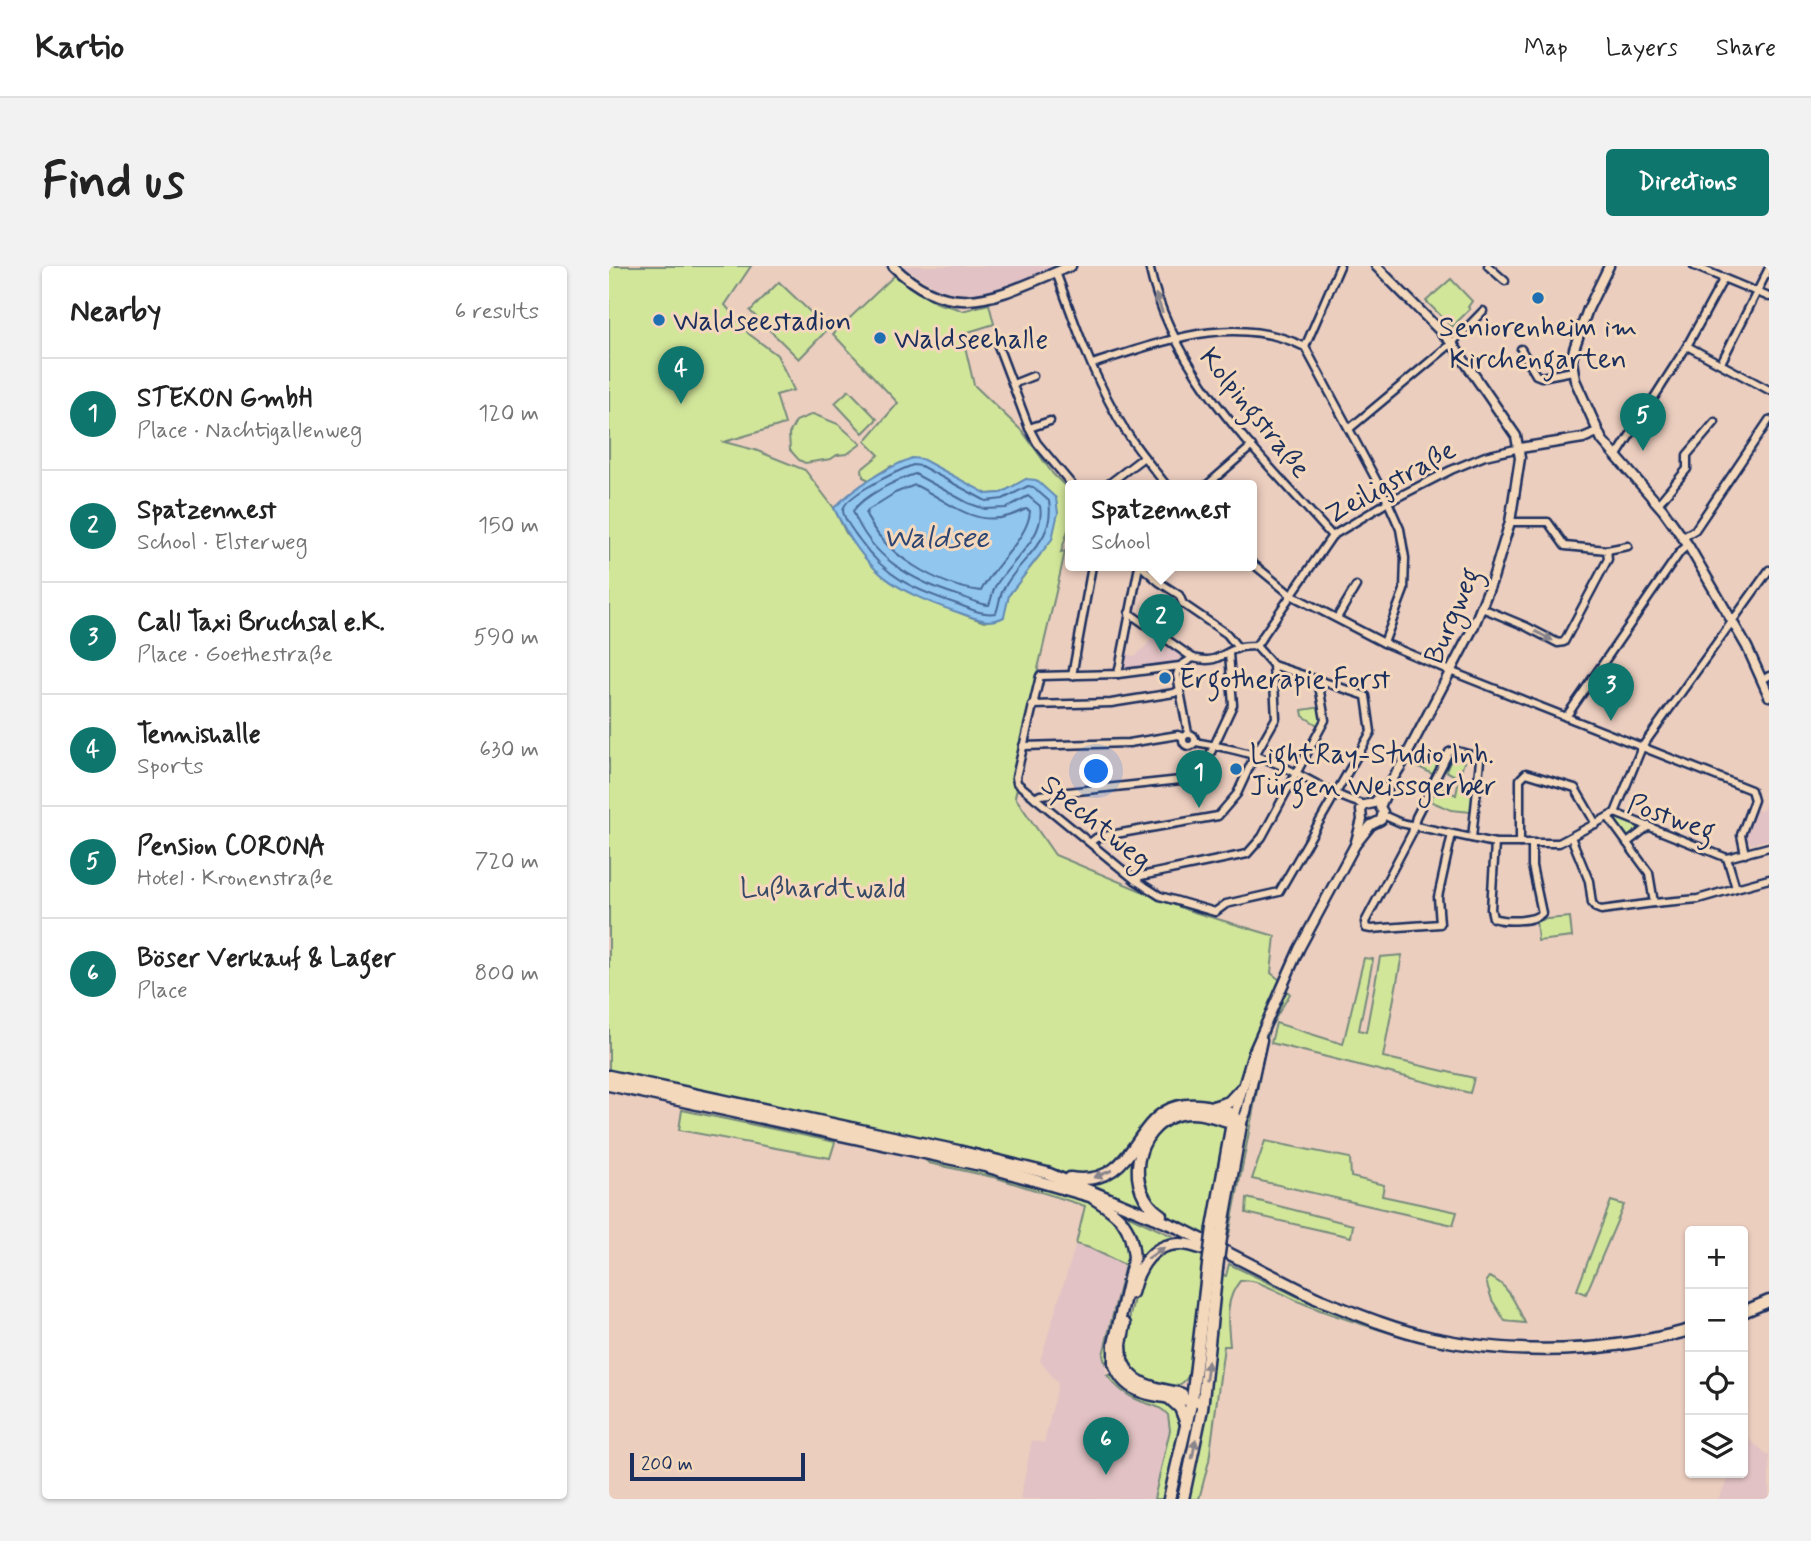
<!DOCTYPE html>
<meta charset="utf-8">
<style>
:root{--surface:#fff;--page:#f2f2f2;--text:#222;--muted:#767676;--line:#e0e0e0;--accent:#0f766e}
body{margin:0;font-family:Mynerve,sans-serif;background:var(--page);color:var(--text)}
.controls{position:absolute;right:21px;bottom:21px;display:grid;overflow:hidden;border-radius:7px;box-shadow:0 2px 5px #0004}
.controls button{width:63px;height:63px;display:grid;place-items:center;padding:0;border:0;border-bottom:2px solid var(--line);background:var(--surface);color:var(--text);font:35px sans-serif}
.scale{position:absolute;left:21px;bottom:18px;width:175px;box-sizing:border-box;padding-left:7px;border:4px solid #1b2f5e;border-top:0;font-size:19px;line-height:24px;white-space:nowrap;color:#1b2f5e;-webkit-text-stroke:5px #f4d8bb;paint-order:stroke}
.you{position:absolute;left:488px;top:506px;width:24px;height:24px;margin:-18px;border:5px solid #fff;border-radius:50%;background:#1a73e8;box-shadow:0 0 0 10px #1a73e833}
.badge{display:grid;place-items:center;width:46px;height:46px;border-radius:50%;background:var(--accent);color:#fff;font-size:23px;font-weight:700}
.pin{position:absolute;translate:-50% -58px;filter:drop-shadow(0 2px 4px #0008)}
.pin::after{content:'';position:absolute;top:37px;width:24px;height:21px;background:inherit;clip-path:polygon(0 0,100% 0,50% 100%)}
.popup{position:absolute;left:456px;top:214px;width:192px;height:91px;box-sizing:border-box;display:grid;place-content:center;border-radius:7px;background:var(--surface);filter:drop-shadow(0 2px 5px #0005);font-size:23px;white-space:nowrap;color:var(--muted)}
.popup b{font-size:26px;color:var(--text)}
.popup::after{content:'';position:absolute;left:50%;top:100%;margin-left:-14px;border:14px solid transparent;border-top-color:var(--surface)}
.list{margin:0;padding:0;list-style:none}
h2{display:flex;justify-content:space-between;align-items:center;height:91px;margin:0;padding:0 28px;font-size:30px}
h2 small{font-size:23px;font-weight:400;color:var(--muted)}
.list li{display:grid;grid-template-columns:46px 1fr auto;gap:21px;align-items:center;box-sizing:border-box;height:112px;padding:0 28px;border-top:2px solid var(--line)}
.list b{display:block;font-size:26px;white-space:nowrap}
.list p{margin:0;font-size:23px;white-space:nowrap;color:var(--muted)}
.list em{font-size:23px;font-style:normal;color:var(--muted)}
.icon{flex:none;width:38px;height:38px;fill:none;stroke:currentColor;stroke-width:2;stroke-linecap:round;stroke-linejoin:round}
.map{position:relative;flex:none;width:1160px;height:1233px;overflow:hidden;border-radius:7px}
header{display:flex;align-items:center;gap:42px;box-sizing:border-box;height:98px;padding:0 35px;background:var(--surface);border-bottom:2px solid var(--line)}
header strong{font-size:33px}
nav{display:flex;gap:38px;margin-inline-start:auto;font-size:24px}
.intro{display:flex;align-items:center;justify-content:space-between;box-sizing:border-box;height:168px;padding:0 42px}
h1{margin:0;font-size:49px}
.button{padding:18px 32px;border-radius:7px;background:var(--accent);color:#fff;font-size:24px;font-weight:700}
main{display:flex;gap:42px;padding:0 42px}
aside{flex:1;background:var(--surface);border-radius:7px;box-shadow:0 2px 5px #0004}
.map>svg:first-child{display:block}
.built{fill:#e2c2c4}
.green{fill:#d2e69a;stroke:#768a7c;stroke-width:2}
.water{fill:#91c6ef;stroke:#628ab5;stroke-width:2}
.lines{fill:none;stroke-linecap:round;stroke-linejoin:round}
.shore{stroke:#4a6b98;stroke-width:2}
.minor-casing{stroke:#1b2f5e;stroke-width:11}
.tertiary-casing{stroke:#1b2f5e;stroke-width:13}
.primary-casing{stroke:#1b2f5e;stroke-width:15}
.trunk-casing{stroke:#1b2f5e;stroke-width:15}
.minor{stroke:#f4d8bb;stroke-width:6}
.tertiary{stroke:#f4d8bb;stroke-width:8}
.primary{stroke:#f4d8bb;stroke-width:10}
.trunk{stroke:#f4d8bb;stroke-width:10}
.primary-bridge-casing{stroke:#1b2f5e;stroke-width:15;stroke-linecap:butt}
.primary-bridge{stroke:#f4d8bb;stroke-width:10}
.oneway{fill:#88848c}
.poi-dot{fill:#1f6fb2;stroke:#f4d8bb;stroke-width:2.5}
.labels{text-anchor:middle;stroke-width:6;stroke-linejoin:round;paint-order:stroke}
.poi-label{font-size:28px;fill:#1b2f5e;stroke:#f4d8bb;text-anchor:start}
.street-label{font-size:28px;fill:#1b2f5e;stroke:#f4d8bb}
.park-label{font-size:28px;fill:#364a67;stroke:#f4d8bb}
.water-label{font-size:30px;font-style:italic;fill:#2d4674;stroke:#f4d8bb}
</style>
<header>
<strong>Kartio</strong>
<nav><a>Map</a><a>Layers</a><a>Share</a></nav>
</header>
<div class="intro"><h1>Find us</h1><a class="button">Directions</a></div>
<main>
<aside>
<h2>Nearby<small>6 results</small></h2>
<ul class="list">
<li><span class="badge">1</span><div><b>STEXON GmbH</b><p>Place · Nachtigallenweg</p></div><em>120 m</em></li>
<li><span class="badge">2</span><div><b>Spatzennest</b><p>School · Elsterweg</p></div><em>150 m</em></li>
<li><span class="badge">3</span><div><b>Call Taxi Bruchsal e.K.</b><p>Place · Goethestraße</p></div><em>590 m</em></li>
<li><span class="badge">4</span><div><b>Tennishalle</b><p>Sports</p></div><em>630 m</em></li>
<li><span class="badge">5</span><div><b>Pension CORONA</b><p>Hotel · Kronenstraße</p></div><em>720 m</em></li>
<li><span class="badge">6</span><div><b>Böser Verkauf &amp; Lager</b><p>Place</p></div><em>800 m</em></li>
</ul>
</aside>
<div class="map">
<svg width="1160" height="1233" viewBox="0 0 1160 1233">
<rect width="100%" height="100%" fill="#eccebf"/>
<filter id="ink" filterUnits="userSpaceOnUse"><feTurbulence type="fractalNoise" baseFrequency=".0143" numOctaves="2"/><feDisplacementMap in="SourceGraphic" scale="14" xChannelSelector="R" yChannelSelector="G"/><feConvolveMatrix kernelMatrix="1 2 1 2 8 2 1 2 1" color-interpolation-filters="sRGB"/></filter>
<g filter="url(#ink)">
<g class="built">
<polygon points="293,0 447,0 392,23 360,28 342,26 326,21"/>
<polygon points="548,368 576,389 575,395 517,403 514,398 515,388 527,390"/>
<polygon points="1160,536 1160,573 1143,578 1136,574 1134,570 1146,543 1153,545 1156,538"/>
<polygon points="467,978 481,982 516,999 494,1089 498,1109 505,1119 528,1134 547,1140 559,1149 561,1164 545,1233 411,1233 423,1174 435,1177 449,1118 431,1095"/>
<polygon points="1140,1173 1160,1190 1160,1233 1109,1233 1123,1207 1134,1207 1134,1185"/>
</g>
<g class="green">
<path d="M0,0H142L116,39L140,68L168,89L185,124L167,129L176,158L115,176L146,184L196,204L225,242L237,267L351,347L375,356L394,351L400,329L431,289L417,213L392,227L378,228L282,200L260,214L254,211L253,203L270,189L256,175L289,137L224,68L287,8C301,20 314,32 331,38C339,41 346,40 353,45L380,38L385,58L353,68L365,119L414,166L444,208L461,225V258L452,286L456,285L452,304L404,510L408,522L406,531L446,589L578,644L666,670L662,707L671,714L669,720L639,789L626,827C620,831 613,836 607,836C588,837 575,830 556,840C523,857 524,897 486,908C461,915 396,889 368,883C328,874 288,868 248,860C165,843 83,824 0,806Z"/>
<polygon points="842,13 863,35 859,41 861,43 843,61 817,35"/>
<polygon points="170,16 219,63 190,93 141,45"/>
<polygon points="240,124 268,153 254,167 226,137"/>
<polygon points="204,148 229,158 252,178 238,188 228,189 222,193 196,197 190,194 181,184 180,168 187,155"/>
<polygon points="713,441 714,454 710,460 694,450 693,444"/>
<polygon points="814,483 833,493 825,509 806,499"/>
<polygon points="844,489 856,493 850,512 837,505"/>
<polygon points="850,514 865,515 862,546 842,544 821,535 829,520 847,529"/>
<polygon points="1010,551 1031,559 1033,563 1018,573 1005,554"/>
<polygon points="961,651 963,671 929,675 927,654"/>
<polygon points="793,689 774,791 865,812 861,827 662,777 667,757 734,778 755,692 764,693 750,764 757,766 771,691"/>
<path d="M677,724L681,728L660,763L620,969L618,968C622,927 631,886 640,845C649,804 658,764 674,725Z"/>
<polygon points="0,822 363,900 453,925 490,939 511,955 522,984 501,1091 496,1097 494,1089 516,999 481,982 467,978 476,940 388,912 320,897 314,892 299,888 0,824"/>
<polygon points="73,844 226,876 221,892 70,864"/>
<polygon points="570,845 530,883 536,942 474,917 497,913 512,904 523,892 536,869"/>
<path d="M569,851C584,851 609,850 617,864L603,957H600L597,970L554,949L534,925L533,890L545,867Z"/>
<polygon points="656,875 741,892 742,911 775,919 773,930 848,946 844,959 643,913"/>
<polygon points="638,932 744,959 742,971 637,947"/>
<polygon points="1002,935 1015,939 977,1028 968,1024"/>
<polygon points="511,946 572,974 567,975 527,1005"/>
<path d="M559,982L587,983L597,989L582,1104C572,1133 543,1116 523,1109L515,1090L519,1059L529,1014L537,998Z"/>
<path d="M620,998L702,1037L903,1086L1081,1068V1070C986,1096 887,1097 792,1070C758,1060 723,1050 691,1036C676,1029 662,1021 647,1016C642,1014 637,1014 631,1015C615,1034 619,1057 621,1080H615L600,1195L590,1233H577L611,1007L617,1010Z"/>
<path d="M880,1011C899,1017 908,1040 916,1057L896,1055L883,1034L877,1015Z"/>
<path d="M498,1109H505L533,1131L565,1140L573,1154L557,1233H545L561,1164L559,1149C551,1139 540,1139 529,1134C516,1129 506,1120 498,1109Z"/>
</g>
<path class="water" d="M303,192L313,193L378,228L392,227L417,213L427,214L447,232L449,247L443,273L400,329L395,351C378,360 364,351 348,346C283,324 255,305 225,242C248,219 273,204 303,192Z"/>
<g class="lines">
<g class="shore">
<path d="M304,199L312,200L377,235L394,233L419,220L424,221L440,235C447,277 408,293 393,326C390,333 390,340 387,347C373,349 364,344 351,339C306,324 278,313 250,273C245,266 235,254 234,245C233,230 291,204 304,199Z"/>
<path d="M306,208L359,237L376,243L397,242L419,230L431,240C437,271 402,295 387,319C383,325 383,333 380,339C370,339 359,332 348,329C304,315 262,292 244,245C256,229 287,214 306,208Z"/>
<path d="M306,219C347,239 370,268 417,243L421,245C420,271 385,299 372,325C330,320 274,289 257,248L259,244L286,227Z"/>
</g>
<defs>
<g id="minor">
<path d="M540,0C564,110 651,188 723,270"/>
<polyline points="879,0 896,15"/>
<polyline points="1085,0 1160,31"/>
<path d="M447,6C464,52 481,102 505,145C519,172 539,196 558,220"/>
<polyline points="389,80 420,162 428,177 464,220"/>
<polyline points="1078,80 1160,124"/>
<polyline points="696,81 779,236 791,263 796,292 795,324 775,377"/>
<polyline points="696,81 731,0"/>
<polyline points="912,83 927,109 932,111 964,105"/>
<polyline points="1112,97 1160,2"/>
<path d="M483,98C553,76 625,46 696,81"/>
<polyline points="404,118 424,110"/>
<polyline points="420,162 441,155"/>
<polyline points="740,163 843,77 874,45"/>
<polyline points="1007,191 1078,80 1115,12"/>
<polyline points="497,220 535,191"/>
<polyline points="597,220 643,180"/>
<polyline points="1049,238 1078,203 1078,189 1106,156"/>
<polyline points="1074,271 1086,264 1160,154"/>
<polyline points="998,284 1019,280"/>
<polyline points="643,297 682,329 775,377 846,407 1142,524 1145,534 1132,569 1136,588"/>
<polyline points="532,300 550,316 570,329 574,338 618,368 629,382"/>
<polyline points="873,342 916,360 949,377 955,376 999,293 998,284 956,280 939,256 901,256"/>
<polyline points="520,347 584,392"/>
<polyline points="728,352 747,320"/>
<path d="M647,380L664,399L757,430L762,466L670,626L617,638L606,646L551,630L526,614L408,517L407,511L431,410L509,408L571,400L584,392C608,398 609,389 629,382C634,380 641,380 647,380Z"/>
<polyline points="647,380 723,270 779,236 842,204 876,190 911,182"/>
<polyline points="571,400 568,409 579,467"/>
<polyline points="509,408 530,300"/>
<polyline points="463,410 483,300"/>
<polyline points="1153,414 1160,410"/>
<polyline points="423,439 502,437 565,427 571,424"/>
<polyline points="957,451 1071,286 1079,279"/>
<circle cx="580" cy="474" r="6"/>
<path d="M586,476C613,481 641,486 666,497C697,510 723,530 756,539"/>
<polyline points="414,480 520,477 569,469 574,471"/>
<polyline points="426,532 431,529 581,513 596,499 624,439 620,387"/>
<polyline points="1006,547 1033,481 1160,304"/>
<polyline points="774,549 792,557 886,577 950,577 1006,547 1118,592 1160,581"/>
<polyline points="999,551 1018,577"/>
<polyline points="843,568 829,631 831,658 762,663 757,662 756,656 803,567 807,551 840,486 845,484 869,491 871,494 863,572"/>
<polyline points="962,571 980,615 983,637 987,642 992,644 1045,637 1040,607 1018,577 1040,560"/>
<polyline points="482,576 487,572 501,569 609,550 628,528 646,489 667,452 664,399"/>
<path d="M886,577L882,643L884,652C896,656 925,656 933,647L923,600V577"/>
<polyline points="911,577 911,513 917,507 966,522 987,558"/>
<polyline points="1118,592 1127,622 1160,613"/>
<polyline points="526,614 532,610 638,588 653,571 716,454 709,414"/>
<polyline points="1045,637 1089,633 1127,622"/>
</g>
<g id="tertiary">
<path d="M284,0C346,61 393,27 462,0"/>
<polyline points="1000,0 979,43 965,83 963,95 966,114 993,174 1054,244 1079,279 1138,381 1160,430"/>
<polyline points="911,182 974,172 988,166"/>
<polyline points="746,579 753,554 752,544 756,539 765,537 778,522 793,498 864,362 884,312 901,256 911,192 907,170 843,77 767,0"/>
<polyline points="624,855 644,787 690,683 746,579 762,559 772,554 774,546 771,541 778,525"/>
<polyline points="632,859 637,846 653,774"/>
</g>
<g id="primary">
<polyline points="604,962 623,857"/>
<polyline points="613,965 632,859"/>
<path d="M707,1032C745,1047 783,1063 823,1072C909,1090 997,1087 1081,1064"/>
<polyline points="1134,1046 1160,1035"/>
<path d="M513,1094C523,1121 549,1122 573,1128"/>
<path d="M505,1096C515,1135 558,1129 590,1136"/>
<polyline points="560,1132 571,1142 578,1160"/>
<polyline points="560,1233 583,1134 599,999"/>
<polyline points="574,1233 593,1143 608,1002"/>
</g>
<g id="trunk">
<polyline points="0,810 349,885 438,907 570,962 707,1032"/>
<polyline points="0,819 376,900 484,931"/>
<polyline points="604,841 620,836 632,823"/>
<path d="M461,912C541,924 518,819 606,842C618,845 626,847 632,859"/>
<path d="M484,932C511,949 522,958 525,991L505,1078V1096"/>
<path d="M552,949C514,924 525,862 568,849C588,842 612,854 632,859"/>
<path d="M523,1027C529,1003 542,977 572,978C581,978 591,982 600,985"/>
<polyline points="513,1094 512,1078 516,1058"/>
</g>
</defs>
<use href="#minor" class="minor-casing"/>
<use href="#tertiary" class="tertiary-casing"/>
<use href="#primary" class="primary-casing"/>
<use href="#trunk" class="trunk-casing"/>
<use href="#minor" class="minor"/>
<use href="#tertiary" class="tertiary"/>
<use href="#primary" class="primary"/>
<use href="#trunk" class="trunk"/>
<defs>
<g id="primary-bridge">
<polyline points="599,999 604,962"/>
<polyline points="608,1002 613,965"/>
</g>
</defs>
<use href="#primary-bridge" class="primary-bridge-casing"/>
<use href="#primary-bridge" class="primary-bridge"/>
</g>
<defs><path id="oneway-solid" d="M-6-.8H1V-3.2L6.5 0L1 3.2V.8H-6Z" transform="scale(1.75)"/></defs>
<g class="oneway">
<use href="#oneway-solid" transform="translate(550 37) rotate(-110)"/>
<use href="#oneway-solid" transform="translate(935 370) rotate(28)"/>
<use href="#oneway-solid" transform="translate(494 908) rotate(158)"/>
<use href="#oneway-solid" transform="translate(547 987) rotate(-34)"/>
<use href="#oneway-solid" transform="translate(598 1105) rotate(-83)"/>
<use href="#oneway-solid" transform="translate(585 1183) rotate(-79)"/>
</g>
</g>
<g class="poi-dot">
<circle cx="929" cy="32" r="7"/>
<circle cx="50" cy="54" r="7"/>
<circle cx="271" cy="72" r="7"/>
<circle cx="556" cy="412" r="7"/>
<circle cx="627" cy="503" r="7"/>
</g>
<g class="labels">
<g class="poi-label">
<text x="64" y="64">Waldseestadion</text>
<text x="929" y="70" text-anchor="middle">Seniorenheim im<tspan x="929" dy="32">Kirchengarten</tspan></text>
<text x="285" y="82">Waldseehalle</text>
<text x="570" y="422">Ergotherapie Forst</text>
<text x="641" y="497">LightRay-Studio Inh.<tspan x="641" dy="32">Jürgen Weissgerber</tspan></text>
</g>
<g class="street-label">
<text transform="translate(647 146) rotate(51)" y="10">Kolpingstraße</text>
<text transform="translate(781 215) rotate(-29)" y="10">Zeiligstraße</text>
<text transform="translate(842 349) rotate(-67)" y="10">Burgweg</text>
<text transform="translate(1063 550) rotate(19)" y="10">Postweg</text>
<text transform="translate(488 555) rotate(39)" y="10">Spechtweg</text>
</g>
<g class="park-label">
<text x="214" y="631">Lußhardtwald</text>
</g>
<g class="water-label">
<text x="327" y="281">Waldsee</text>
</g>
</g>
</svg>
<div class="controls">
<button>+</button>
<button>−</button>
<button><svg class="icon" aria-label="locate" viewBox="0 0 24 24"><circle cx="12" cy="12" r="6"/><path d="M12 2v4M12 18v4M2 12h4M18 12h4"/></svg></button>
<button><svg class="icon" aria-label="layers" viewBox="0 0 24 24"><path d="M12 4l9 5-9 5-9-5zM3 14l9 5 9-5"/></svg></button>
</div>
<div class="scale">200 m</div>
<div class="you"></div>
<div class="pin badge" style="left:590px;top:542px">1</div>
<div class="pin badge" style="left:552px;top:386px">2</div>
<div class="popup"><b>Spatzennest</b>School</div>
<div class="pin badge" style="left:1002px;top:455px">3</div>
<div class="pin badge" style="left:72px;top:138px">4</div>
<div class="pin badge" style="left:1034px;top:185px">5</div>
<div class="pin badge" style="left:497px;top:1209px">6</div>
</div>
</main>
